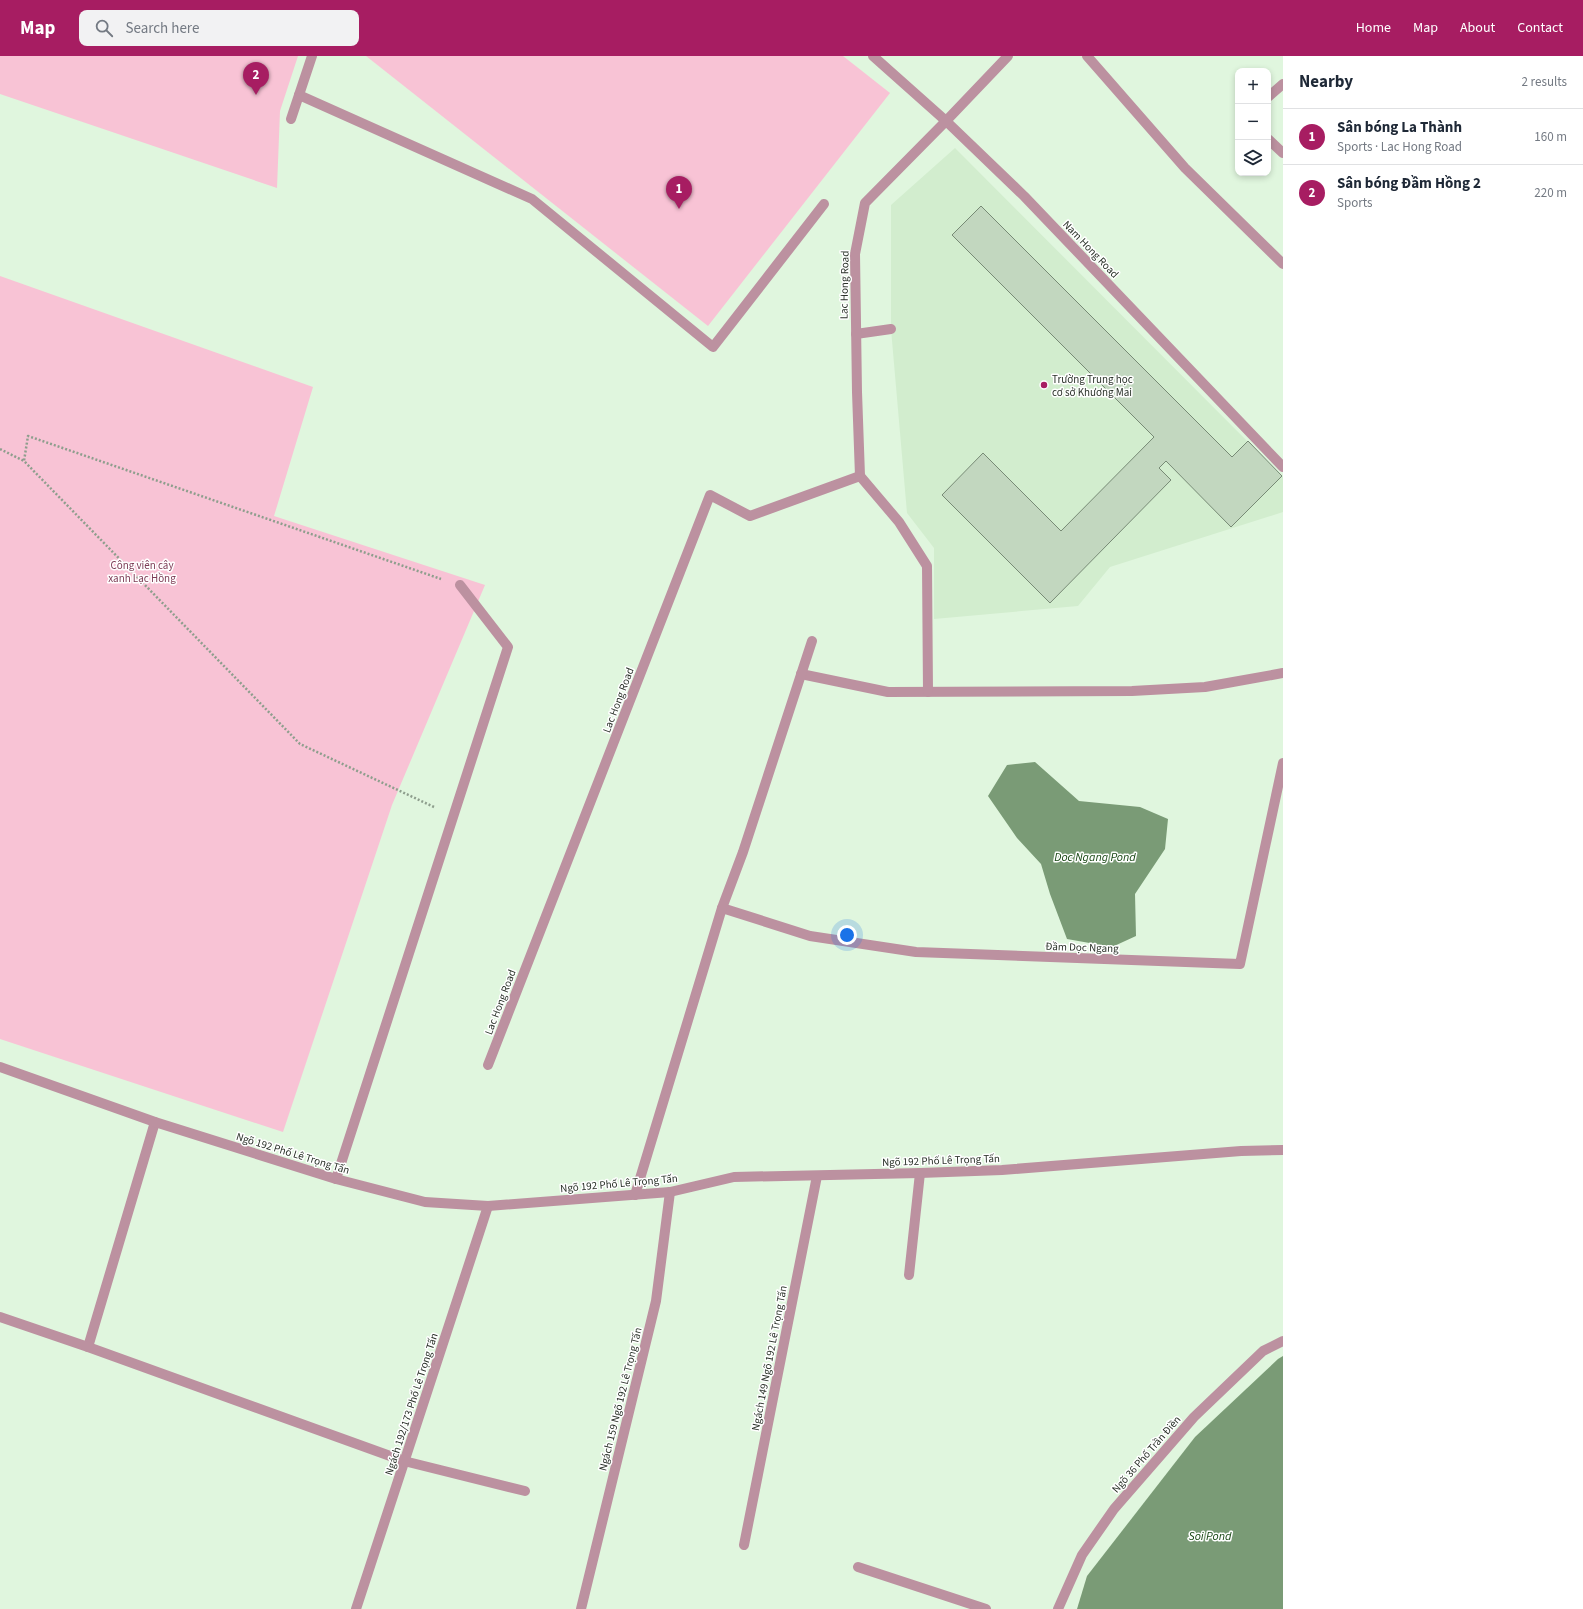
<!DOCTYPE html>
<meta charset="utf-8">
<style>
:root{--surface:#fff;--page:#f2f2f3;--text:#1f2937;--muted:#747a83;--line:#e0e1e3;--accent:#a71d62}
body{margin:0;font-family:"Source Sans 3",sans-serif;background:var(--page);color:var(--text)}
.controls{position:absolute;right:12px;top:12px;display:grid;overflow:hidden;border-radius:8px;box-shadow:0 2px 6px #0003}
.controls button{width:36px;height:36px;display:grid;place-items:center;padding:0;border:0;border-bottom:1px solid var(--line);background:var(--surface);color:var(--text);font:20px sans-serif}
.you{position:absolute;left:847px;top:879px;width:14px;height:14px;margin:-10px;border:3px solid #fff;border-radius:50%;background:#1a73e8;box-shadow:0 0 0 6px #1a73e833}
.badge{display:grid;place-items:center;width:26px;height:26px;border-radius:50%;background:var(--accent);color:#fff;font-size:13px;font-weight:700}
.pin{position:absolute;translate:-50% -33px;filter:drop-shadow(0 1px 2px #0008)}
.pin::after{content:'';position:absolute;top:21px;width:14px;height:12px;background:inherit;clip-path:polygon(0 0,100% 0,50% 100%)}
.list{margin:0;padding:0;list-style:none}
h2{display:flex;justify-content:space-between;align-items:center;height:52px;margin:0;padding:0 16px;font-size:17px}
h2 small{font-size:13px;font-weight:400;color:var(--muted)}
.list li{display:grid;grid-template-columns:26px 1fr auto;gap:12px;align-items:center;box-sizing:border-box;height:56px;padding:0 16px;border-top:1px solid var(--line)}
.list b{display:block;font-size:15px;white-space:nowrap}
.list p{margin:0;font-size:13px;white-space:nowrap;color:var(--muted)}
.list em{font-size:13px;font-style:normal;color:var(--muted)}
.icon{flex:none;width:22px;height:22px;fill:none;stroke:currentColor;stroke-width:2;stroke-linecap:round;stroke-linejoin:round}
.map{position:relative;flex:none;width:1283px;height:1553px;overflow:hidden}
header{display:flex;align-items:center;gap:24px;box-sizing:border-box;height:56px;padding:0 20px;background:var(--accent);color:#fff}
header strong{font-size:19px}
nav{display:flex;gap:22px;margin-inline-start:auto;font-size:14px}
.search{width:280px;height:36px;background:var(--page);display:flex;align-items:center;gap:10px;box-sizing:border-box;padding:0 14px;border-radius:8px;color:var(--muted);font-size:15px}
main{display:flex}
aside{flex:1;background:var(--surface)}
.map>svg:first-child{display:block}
.built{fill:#d2edce}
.green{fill:#f8c3d5}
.water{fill:#7a9b76}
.building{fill:#c2d7bf;stroke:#778a75}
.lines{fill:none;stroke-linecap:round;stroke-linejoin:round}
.path{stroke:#8e9e8d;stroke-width:2.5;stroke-dasharray:2 2;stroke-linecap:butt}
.service{stroke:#bc91a0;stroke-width:10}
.minor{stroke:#bc91a0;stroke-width:10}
.tertiary{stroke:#bc91a0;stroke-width:10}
.poi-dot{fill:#a71d62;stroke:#fff;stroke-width:1.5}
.labels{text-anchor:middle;stroke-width:3;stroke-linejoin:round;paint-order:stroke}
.street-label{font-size:11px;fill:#293128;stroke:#fff}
.poi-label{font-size:11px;fill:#293128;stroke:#fff;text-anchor:start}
.park-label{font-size:11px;fill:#7d3c56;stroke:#fff}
.water-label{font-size:12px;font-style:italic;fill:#184714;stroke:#fff}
</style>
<header>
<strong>Map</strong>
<div class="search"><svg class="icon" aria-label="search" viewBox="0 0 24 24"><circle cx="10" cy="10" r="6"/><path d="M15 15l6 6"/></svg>Search here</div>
<nav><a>Home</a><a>Map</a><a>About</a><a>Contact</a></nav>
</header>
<main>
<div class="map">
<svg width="1283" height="1553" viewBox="0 0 1283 1553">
<rect width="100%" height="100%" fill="#e0f6de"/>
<polygon class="built" points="955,92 1283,421 1283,456 1110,511 1078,550 934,563 934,492 907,457 891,273 891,149"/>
<g class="green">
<polygon points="0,0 298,0 280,55 277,132 0,38"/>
<polygon points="366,0 843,0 890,37 708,270"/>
<polygon points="0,220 313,331 274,460 485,529 392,749 283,1076 0,983"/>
</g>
<g class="water">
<polygon points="1035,706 1079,745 1140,751 1168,763 1165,793 1135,838 1136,880 1112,891 1067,883 1050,838 1041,808 1017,782 988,740 1007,709"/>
<polygon points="1283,1300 1283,1553 1077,1553 1087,1520 1195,1381 1278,1303"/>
</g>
<polygon class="building" points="981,150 1232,401 1248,385 1282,420 1231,471 1166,405 1159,412 1171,424 1050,547 942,439 983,397 1061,475 1154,381 952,179"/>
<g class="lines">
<g class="path">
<polyline points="0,393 24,405"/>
<polyline points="434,751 300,688 24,405 28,380 441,523"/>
</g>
<g class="service">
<polyline points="873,0 946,65 1024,140 1283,411"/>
<polyline points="1087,0 1185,112 1283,208"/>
<polyline points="299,39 532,143 713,291 824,148"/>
<polyline points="1268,41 1283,28"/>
<polyline points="291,63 312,0"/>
<polyline points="1268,83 1283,97"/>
<polyline points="856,278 891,273"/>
<polyline points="801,618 888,636 1132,635 1205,631 1283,617"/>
<polyline points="722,852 810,880 916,896 1240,908 1283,707"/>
<polyline points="488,1009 710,439 750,460 860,420 899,466 927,510 928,636"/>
<polyline points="336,1123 508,591 460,529"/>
<polyline points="635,1139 722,852 743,796 812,585"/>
<polyline points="909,1219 920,1117"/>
<polyline points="88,1291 155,1066"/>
<polyline points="744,1489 817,1120"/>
<polyline points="858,1511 986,1553"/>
<polyline points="581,1553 656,1245 670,1136"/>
<polyline points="1058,1553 1082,1499 1114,1453 1194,1361 1263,1295 1283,1285"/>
</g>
<g class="minor">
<polyline points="860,420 857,336 855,198 865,147 946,65 1008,0"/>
<polyline points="0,1261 88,1291 404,1405 525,1435"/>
<polyline points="356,1553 488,1150"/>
</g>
<polyline class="tertiary" points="0,1011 155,1066 336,1123 425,1146 488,1150 670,1136 734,1121 920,1117 1002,1114 1241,1095 1283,1094"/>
</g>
<circle class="poi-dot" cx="1044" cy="329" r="4"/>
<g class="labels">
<g class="street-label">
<text transform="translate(1091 193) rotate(46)" y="4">Nam Hong Road</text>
<text transform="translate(844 229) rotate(-89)" y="4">Lac Hong Road</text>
<text transform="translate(618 644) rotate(-69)" y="4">Lac Hong Road</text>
<text transform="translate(1082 891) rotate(2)" y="4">Đầm Dọc Ngang</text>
<text transform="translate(500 946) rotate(-69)" y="4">Lac Hong Road</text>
<text transform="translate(293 1097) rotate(17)" y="4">Ngõ 192 Phố Lê Trọng Tấn</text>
<text transform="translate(941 1104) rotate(-2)" y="4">Ngõ 192 Phố Lê Trọng Tấn</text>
<text transform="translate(619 1127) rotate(-5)" y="4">Ngõ 192 Phố Lê Trọng Tấn</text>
<text transform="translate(769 1302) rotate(-79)" y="4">Ngách 149 Ngõ 192 Lê Trọng Tấn</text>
<text transform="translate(620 1343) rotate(-76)" y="4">Ngách 159 Ngõ 192 Lê Trọng Tấn</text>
<text transform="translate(411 1348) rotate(-72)" y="4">Ngách 192/173 Phố Lê Trọng Tấn</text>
<text transform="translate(1146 1398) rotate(-49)" y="4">Ngõ 36 Phố Trần Điền</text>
</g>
<g class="poi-label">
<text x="1052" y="327">Trường Trung học<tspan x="1052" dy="13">cơ sở Khương Mai</tspan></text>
</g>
<g class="park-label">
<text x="142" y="513">Công viên cây<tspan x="142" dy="13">xanh Lạc Hồng</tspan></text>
</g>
<g class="water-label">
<text x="1095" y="805">Doc Ngang Pond</text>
<text x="1210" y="1484">Soi Pond</text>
</g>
</g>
</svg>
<div class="controls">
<button>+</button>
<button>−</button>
<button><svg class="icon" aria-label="layers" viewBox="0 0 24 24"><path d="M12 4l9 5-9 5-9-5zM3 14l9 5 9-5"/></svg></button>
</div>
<div class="you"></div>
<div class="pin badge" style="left:679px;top:153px">1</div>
<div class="pin badge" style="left:256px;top:39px">2</div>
</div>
<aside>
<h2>Nearby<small>2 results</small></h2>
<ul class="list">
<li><span class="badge">1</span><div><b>Sân bóng La Thành</b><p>Sports · Lac Hong Road</p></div><em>160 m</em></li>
<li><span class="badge">2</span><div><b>Sân bóng Đầm Hồng 2</b><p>Sports</p></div><em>220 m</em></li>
</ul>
</aside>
</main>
